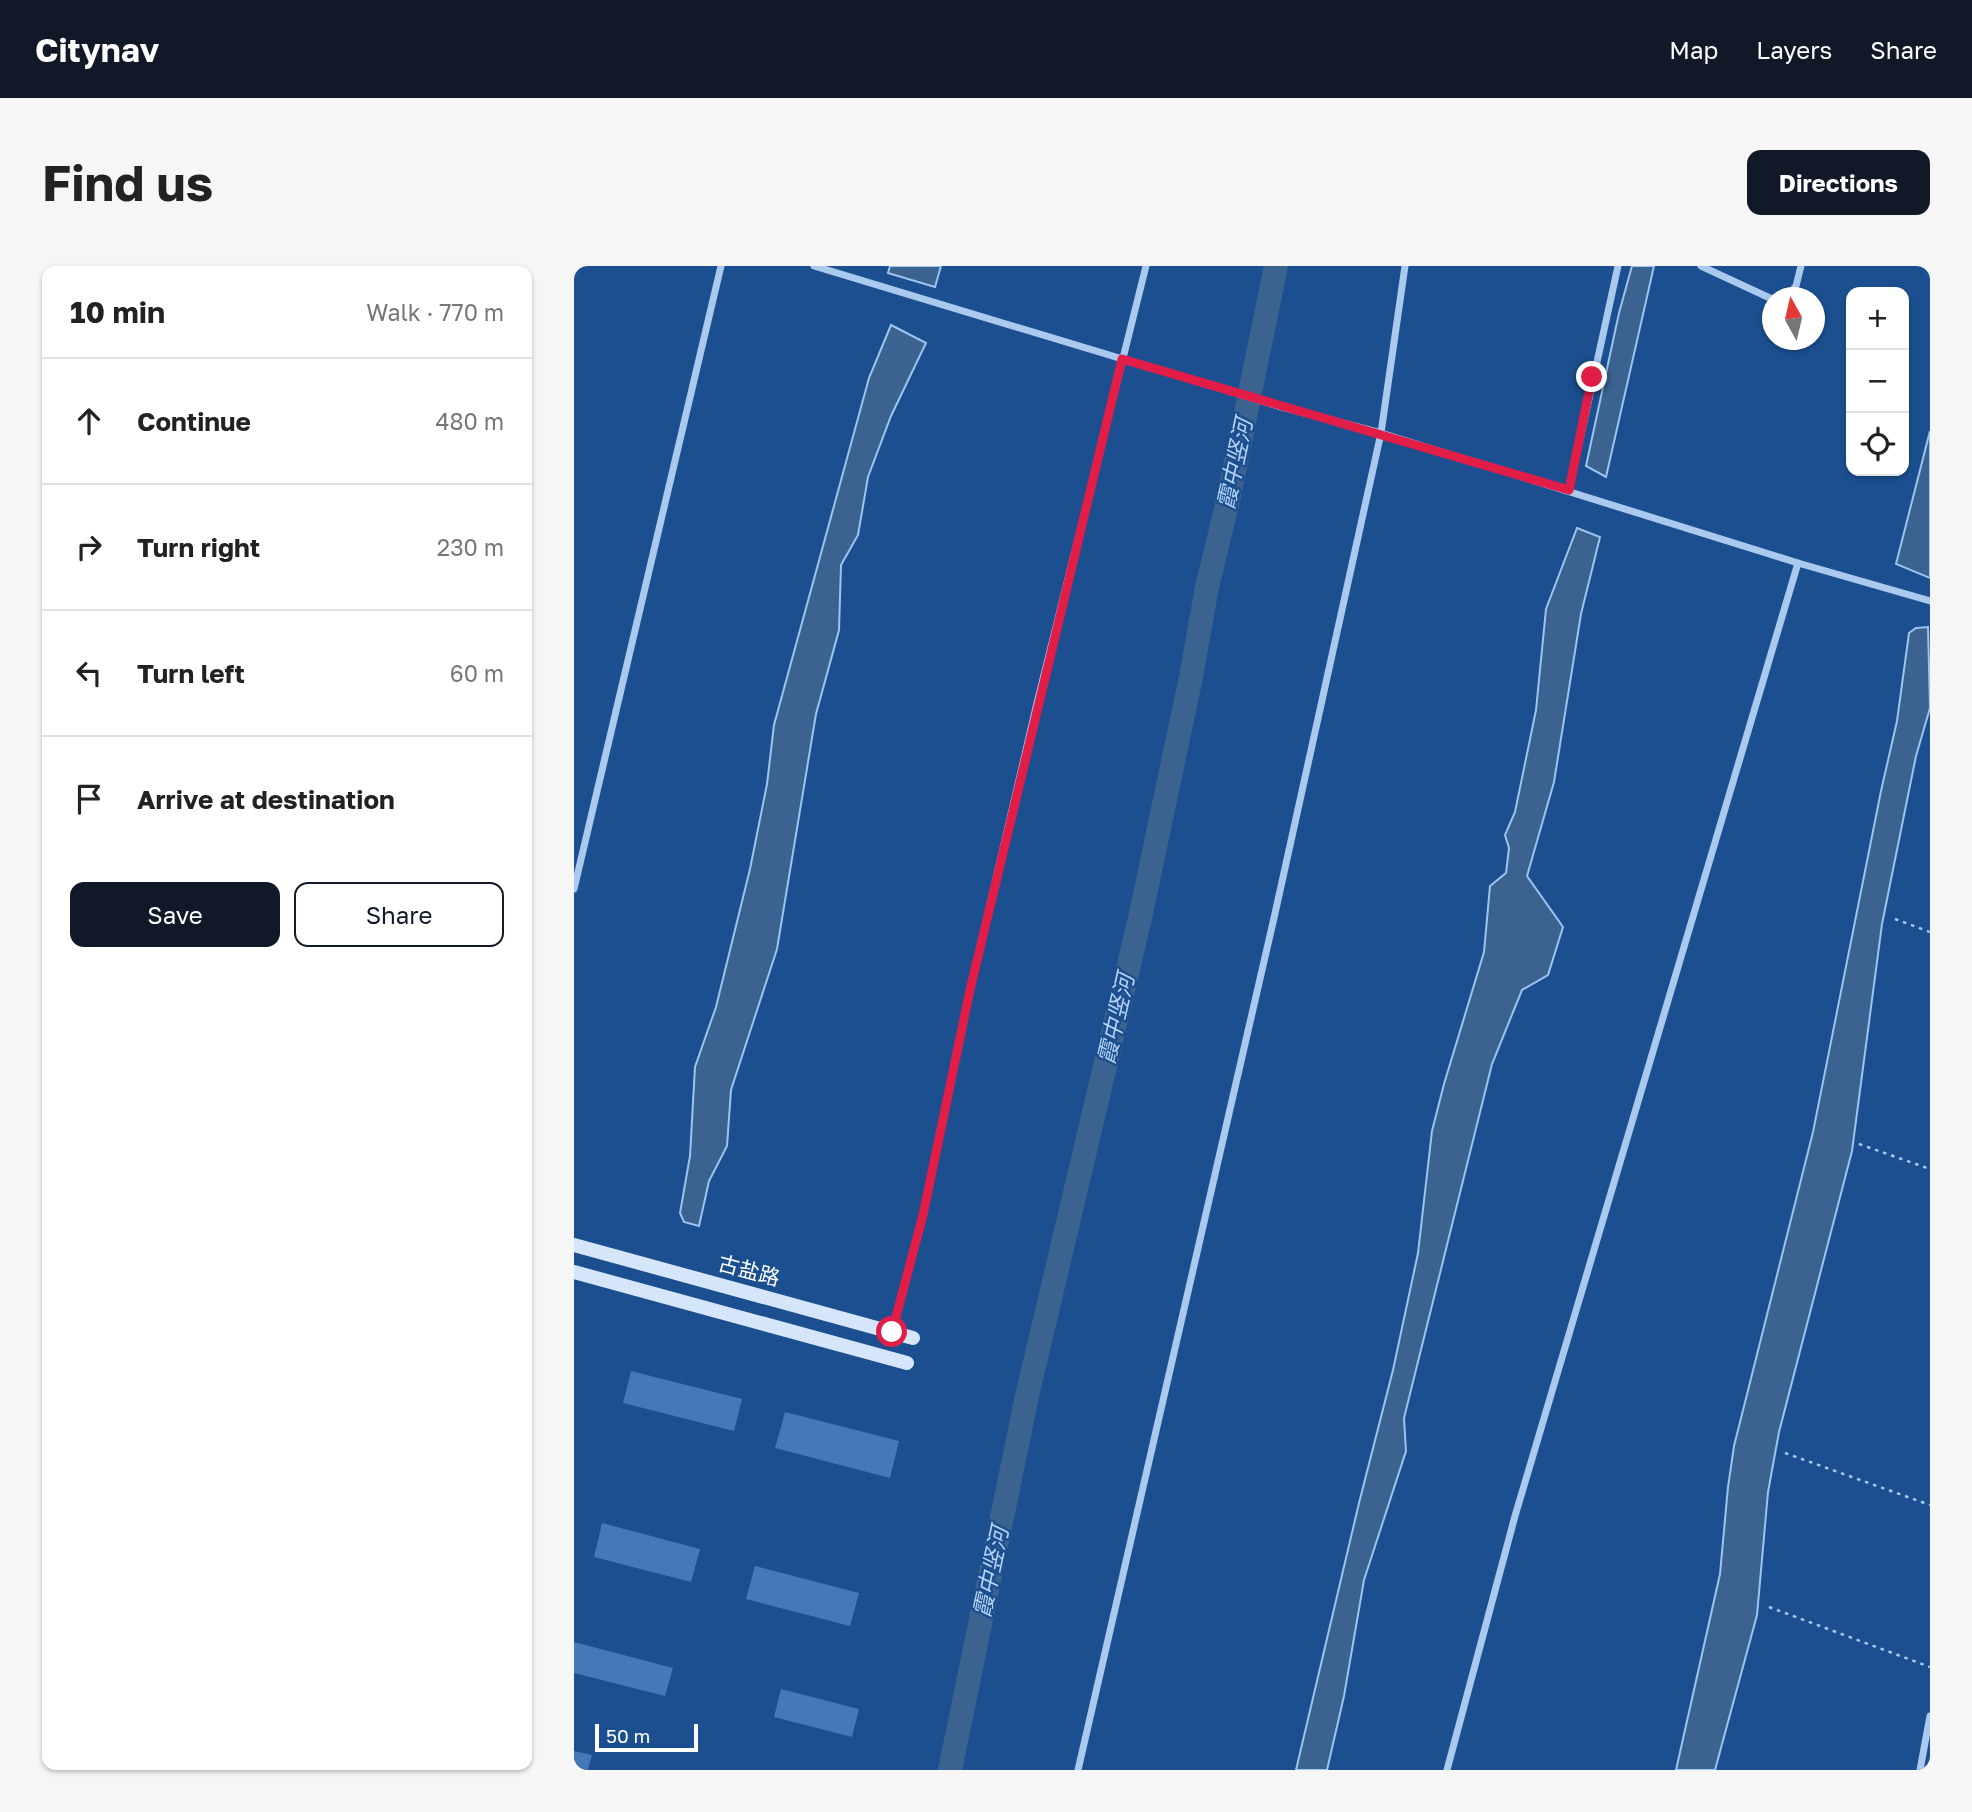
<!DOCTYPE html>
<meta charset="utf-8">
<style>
:root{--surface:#fff;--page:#f6f6f6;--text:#222;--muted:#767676;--line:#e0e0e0;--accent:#111827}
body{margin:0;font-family:"Golos Text","Noto Sans SC",sans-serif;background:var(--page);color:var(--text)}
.controls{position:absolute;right:21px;top:21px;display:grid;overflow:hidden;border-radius:14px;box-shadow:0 2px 5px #0004}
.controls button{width:63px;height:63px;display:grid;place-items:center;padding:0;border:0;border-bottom:2px solid var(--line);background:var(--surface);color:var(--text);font:35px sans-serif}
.compass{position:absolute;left:1188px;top:21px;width:63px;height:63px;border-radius:50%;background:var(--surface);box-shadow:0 2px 5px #0004;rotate:352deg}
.scale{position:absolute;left:21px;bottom:18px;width:103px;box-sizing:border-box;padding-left:7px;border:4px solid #fff;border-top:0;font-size:19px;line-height:24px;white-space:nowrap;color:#fff;-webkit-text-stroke:5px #1b4f8f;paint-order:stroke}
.stop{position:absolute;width:21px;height:21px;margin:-16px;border:5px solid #e11d48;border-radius:50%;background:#fff}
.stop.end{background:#e11d48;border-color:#fff;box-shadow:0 2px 7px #0008}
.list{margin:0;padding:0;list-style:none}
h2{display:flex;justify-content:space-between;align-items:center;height:91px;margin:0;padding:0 28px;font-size:30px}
h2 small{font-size:23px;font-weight:400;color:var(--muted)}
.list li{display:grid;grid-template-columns:46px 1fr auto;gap:21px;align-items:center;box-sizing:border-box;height:126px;padding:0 28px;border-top:2px solid var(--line)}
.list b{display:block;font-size:26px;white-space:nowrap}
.list em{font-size:23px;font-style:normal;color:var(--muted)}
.actions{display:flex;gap:14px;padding:21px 28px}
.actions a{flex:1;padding:16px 0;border:2px solid var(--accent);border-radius:14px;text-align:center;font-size:24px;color:var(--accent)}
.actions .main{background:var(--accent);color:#fff}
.icon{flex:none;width:38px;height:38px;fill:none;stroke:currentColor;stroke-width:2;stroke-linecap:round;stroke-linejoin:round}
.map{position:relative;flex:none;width:1356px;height:1504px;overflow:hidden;border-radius:14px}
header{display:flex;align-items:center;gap:42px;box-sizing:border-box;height:98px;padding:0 35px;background:var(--accent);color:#fff}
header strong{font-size:33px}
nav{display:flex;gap:38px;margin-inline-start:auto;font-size:24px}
.intro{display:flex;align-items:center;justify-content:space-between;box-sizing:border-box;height:168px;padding:0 42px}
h1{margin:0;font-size:49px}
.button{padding:18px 32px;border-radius:14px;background:var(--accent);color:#fff;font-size:24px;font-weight:700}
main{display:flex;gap:42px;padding:0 42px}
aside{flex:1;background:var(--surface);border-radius:14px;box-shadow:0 2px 5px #0004}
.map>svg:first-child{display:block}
.water{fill:#3c6290;stroke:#9cc4f0;stroke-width:2}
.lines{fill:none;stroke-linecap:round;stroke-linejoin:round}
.river{stroke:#3c6290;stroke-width:24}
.building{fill:#4478b7}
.path{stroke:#a9c9ee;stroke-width:2.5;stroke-dasharray:3.5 5;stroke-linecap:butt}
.street{stroke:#a9c9ee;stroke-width:7}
.secondary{stroke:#d6e6fa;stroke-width:14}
.route{stroke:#e11d48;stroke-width:9}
.labels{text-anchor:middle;stroke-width:5;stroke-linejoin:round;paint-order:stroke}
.street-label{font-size:21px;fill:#fff;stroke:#1b4f8f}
.water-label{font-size:23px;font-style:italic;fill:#b5d3f5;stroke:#1b4f8f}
</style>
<header>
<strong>Citynav</strong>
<nav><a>Map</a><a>Layers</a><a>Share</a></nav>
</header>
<div class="intro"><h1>Find us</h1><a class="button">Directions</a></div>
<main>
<aside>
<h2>10 min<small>Walk · 770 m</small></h2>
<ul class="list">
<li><svg class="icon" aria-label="ahead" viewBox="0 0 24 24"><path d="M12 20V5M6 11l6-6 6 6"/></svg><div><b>Continue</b></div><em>480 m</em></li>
<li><svg class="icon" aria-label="right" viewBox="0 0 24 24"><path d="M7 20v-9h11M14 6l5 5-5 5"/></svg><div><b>Turn right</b></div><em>230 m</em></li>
<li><svg class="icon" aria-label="left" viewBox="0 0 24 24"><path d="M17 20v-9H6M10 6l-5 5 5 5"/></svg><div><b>Turn left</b></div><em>60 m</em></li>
<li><svg class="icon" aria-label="arrive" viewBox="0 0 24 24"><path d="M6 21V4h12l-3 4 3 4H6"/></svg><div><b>Arrive at destination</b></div></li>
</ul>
<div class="actions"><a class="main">Save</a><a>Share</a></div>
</aside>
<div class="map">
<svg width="1356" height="1504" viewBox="0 0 1356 1504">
<rect width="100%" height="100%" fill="#1b4f8f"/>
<g class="water">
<polygon points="316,0 367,0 361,21 314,7"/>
<polygon points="1058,0 1080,0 1032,211 1012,200 1045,47"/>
<polygon points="317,59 352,77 317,150 294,211 284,269 267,299 265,364 242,448 203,683 157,824 153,880 135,915 125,960 110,956 106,947 116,890 121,801 142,741 176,603 193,518 200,459 295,112"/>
<polygon points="1356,165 1356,312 1322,298"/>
<polygon points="1003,262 1026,271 1007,348 980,516 953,610 989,661 974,709 948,724 918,798 830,1152 832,1185 790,1314 770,1430 753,1504 722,1504 785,1237 819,1104 844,987 858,865 870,818 910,686 916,620 932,607 935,582 931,569 941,546 962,444 972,343"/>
<polygon points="1354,361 1356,442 1342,490 1308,658 1278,885 1205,1166 1194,1226 1183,1349 1141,1504 1102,1504 1146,1308 1154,1221 1160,1180 1239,866 1307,525 1323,455 1335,367 1342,362"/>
</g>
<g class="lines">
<polyline class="river" points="376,1504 453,1130 566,652 617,411 633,321 653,239 702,0"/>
</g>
<g class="building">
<polygon points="57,1105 168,1133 160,1165 49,1137"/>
<polygon points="211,1146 325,1175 316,1212 201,1182"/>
<polygon points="28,1257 126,1283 117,1316 20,1291"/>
<polygon points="181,1300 285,1327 276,1360 172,1333"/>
<polygon points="0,1376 99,1402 91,1430 0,1407"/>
<polygon points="207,1423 285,1443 278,1471 200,1451"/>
<polygon points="0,1485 18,1489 14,1504 0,1504"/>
</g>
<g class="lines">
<g class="path">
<polyline points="1321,653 1356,666"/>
<polyline points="1285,878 1356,903"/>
<polyline points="1211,1187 1356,1239"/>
<polyline points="1195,1341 1356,1401"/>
</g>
<g class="street">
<polyline points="240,0 704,140 807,167 1224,297 1356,335"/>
<polyline points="1127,0 1198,33"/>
<polyline points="1211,32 1222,20 1227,0"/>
<polyline points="995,224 1044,0"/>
<polyline points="0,623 147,0"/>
<polyline points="318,1066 349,949 396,724 463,437 572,0"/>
<polyline points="504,1504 700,652 807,167 831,0"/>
<polyline points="873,1504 941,1250 1224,297"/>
<polyline points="1346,1504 1356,1450"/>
</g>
<g class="secondary">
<polyline points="0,979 339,1072"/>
<polyline points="0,1006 333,1097"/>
</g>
</g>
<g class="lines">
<polyline class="route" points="318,1066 349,949 396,724 548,93 995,224 1018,111"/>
</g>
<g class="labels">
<g class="street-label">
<text transform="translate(175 1005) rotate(15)" y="7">古盐路</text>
</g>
<g class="water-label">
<text transform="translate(661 198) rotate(-78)" y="8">霞中竖河</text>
<text transform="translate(542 753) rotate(-77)" y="8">霞中竖河</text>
<text transform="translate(417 1306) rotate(-78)" y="8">霞中竖河</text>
</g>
</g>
</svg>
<div class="controls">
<button>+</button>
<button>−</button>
<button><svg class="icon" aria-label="locate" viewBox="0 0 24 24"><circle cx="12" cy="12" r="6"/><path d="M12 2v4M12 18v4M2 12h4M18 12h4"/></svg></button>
</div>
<svg class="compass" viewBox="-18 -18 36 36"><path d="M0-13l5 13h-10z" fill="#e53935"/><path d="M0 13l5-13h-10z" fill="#767676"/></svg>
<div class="scale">50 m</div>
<div class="stop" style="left:318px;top:1066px"></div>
<div class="stop end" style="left:1018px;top:111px"></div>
</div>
</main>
